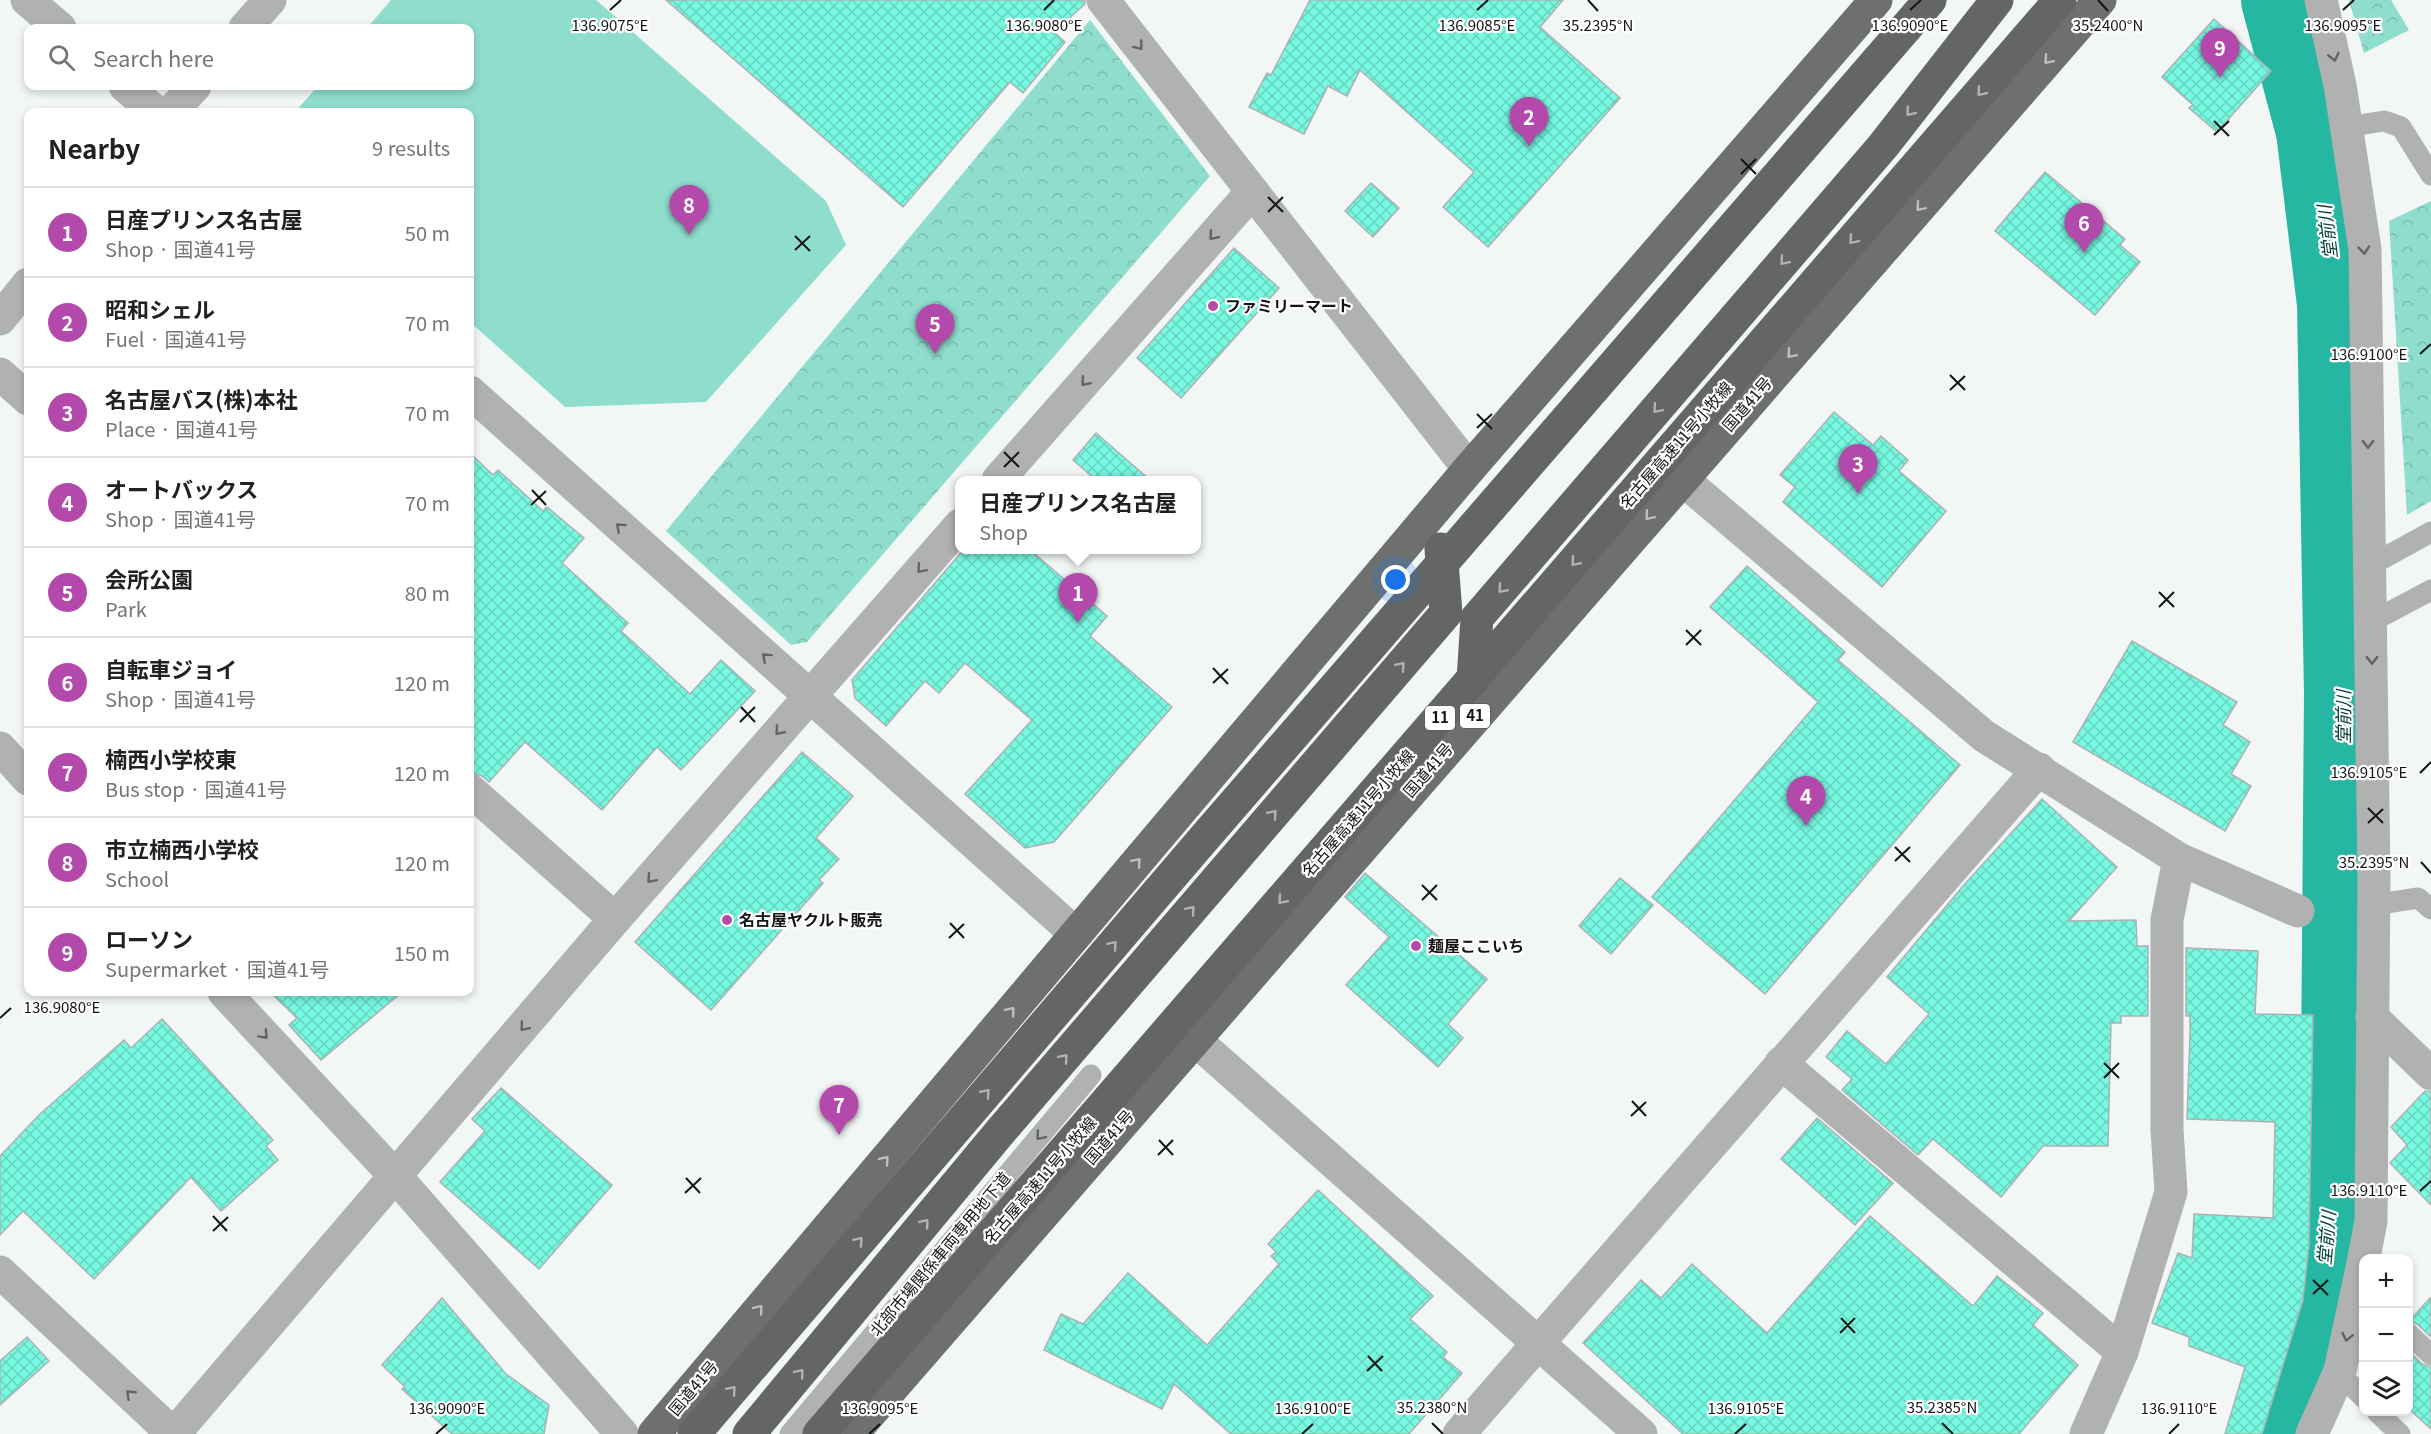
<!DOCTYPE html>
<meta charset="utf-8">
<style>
:root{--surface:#fff;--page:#f2f2f2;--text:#202124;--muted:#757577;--line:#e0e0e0;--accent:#b249ab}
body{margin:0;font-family:Georgia,"Noto Sans JP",serif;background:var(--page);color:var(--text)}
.controls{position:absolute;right:18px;bottom:18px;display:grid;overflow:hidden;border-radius:12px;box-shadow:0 3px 9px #0003}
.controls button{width:54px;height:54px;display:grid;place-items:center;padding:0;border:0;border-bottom:2px solid var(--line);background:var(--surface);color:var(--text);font:30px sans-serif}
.you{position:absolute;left:1396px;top:580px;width:21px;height:21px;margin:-15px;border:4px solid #fff;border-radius:50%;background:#1a73e8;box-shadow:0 0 0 9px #1a73e833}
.badge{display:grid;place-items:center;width:39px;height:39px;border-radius:50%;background:var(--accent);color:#fff;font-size:20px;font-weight:700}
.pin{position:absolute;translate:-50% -50px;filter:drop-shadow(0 2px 3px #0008)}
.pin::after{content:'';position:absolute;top:32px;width:21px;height:18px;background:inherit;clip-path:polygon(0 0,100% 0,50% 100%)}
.popup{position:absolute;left:955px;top:476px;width:246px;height:78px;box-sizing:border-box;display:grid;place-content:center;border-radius:12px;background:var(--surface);filter:drop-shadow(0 2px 4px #0005);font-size:20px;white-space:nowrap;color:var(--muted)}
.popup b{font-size:22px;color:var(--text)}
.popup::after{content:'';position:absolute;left:50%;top:100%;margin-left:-12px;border:12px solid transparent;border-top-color:var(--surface)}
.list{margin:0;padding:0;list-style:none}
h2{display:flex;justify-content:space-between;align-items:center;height:78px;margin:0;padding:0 24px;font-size:26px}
h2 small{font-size:20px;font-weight:400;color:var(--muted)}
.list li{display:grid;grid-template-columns:39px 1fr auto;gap:18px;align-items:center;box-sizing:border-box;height:90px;padding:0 24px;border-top:2px solid var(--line)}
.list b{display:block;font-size:22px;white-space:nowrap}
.list p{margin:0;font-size:20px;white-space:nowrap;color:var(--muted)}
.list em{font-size:20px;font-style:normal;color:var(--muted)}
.icon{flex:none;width:33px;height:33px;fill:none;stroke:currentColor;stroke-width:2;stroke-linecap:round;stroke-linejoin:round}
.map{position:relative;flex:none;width:2431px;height:1434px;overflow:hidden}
.search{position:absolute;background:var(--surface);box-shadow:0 3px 9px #0003;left:24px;top:24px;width:450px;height:66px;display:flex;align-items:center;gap:15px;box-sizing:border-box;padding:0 21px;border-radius:12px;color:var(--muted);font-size:22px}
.panel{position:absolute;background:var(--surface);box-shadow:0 3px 9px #0003;left:24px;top:108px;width:450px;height:888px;border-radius:12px}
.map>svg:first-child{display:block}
.park{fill:url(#park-crowns)}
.pitch{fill:#8fddcd}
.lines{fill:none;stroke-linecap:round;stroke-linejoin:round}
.river{stroke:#26b7a2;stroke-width:80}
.building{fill:url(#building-cross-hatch);stroke:#aeb1b1;stroke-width:1.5}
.service{stroke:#b0b2b2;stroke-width:21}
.minor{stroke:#b0b2b2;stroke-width:33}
.trunk{stroke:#6d706f;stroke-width:33}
.motorway{stroke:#636665;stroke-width:33}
.oneway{stroke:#626363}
.oneway2{stroke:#bdbfbe}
.oneway3{stroke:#b1b2b2}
.ticks{fill:none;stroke:#131414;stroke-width:2}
.poi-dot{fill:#b249ab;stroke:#fff;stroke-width:2}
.labels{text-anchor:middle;stroke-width:4.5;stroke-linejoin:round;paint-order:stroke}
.shield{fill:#fff;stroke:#5a5a5a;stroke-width:1.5}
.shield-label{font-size:15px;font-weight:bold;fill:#131414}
.poi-label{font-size:16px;font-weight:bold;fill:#131414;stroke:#fff;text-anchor:start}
.street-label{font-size:16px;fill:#131414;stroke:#fff}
.water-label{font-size:18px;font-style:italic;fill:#034138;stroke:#fff}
.ticks-label{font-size:15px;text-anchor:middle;fill:#131414;stroke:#fff;stroke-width:4.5;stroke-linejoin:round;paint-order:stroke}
</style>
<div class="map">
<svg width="2431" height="1434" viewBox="0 0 2431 1434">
<defs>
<pattern id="park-crowns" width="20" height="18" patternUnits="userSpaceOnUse" patternTransform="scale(1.5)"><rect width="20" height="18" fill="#8fddcd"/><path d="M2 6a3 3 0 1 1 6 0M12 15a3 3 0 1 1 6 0" fill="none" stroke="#7abdaf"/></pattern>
<pattern id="building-cross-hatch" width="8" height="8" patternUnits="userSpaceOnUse" patternTransform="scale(1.5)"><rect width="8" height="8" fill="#77f8e1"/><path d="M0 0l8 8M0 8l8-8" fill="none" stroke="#66d4c0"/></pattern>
</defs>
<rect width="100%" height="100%" fill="#f2f6f5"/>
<g class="park">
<polygon points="2349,0 2391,0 2409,30 2364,53"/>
<polygon points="1090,20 1210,176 807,642 791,645 666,531"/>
<polygon points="2431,201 2431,501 2407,515 2389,221"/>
</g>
<polygon class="pitch" points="391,0 596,0 826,201 846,245 706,402 565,407 470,322 470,112 295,112 318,86 470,86 470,28 367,28"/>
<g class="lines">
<polyline class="river" points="2281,0 2316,131 2337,304 2344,693 2341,1069 2319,1323 2286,1434"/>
</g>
<g class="building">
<polygon points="666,0 1085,0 1085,4 1054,32 1065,42 1023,93 1010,82 903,207"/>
<polygon points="1310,0 1563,0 1540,27 1620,98 1488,247 1443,207 1474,172 1360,70 1347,96 1328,86 1304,134 1249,107 1267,73 1271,75"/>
<polygon points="2214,19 2271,71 2217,132 2189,108 2193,105 2162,77"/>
<polygon points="2045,172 2125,239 2120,245 2140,262 2095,315 1995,231"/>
<polygon points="1371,183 1399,208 1373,237 1345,211"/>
<polygon points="1234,248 1279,288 1181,398 1137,358"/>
<polygon points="1834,412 1873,445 1881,436 1908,460 1899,471 1946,511 1882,587 1783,502 1795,487 1780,475"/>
<polygon points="1096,433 1150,480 1096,480 1073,460"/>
<polygon points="470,453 493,475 498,470 543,511 547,507 584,538 562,563 628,623 621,631 690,694 721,660 755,691 681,770 657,747 602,810 525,742 489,782 482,776 470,772"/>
<polygon points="964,549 1029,549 1107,616 1090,636 1172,707 1054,842 1025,848 965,794 1032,720 965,663 939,693 925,681 886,726 855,698 852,680"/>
<polygon points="1747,566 1845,652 1838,660 1960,765 1765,994 1652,897 1818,702 1710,607"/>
<polygon points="2132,641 2237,702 2223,725 2250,742 2231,774 2251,786 2225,831 2073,742"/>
<polygon points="802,752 853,796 816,838 839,859 819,880 823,883 711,1010 635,942"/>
<polygon points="2042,799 2117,867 2069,921 2136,920 2137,946 2148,946 2148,1016 2121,1016 2121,1023 2111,1023 2108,1146 2043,1146 2001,1197 1933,1139 1918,1155 1842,1090 1852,1079 1826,1057 1847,1031 1886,1064 1929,1014 1887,977 1963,886"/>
<polygon points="1365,873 1487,979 1448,1024 1463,1038 1438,1067 1346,985 1389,937 1345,897"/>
<polygon points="1620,878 1653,905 1611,954 1579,926"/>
<polygon points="2186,948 2258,951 2255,1014 2313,1015 2309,1245 2303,1300 2262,1434 2225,1434 2245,1367 2189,1346 2189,1337 2152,1323 2178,1253 2192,1258 2194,1214 2273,1218 2275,1122 2187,1119 2190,1033 2190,1016 2186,1016"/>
<polygon points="270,992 402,992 321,1060 289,1025 297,1018"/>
<polygon points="162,1019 273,1140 266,1146 278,1160 221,1211 191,1177 94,1279 23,1211 0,1235 0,1156 40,1114 124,1040 131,1048"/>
<polygon points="501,1088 612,1185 539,1269 440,1182 485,1131 472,1119"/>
<polygon points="2425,1091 2431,1092 2431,1205 2390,1163 2407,1145 2391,1127"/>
<polygon points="1817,1118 1893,1183 1855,1225 1781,1159"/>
<polygon points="1318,1190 1433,1296 1410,1319 1447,1352 1443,1357 1462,1373 1409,1434 1231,1434 1174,1384 1162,1409 1044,1350 1061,1314 1083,1324 1128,1273 1207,1345 1279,1264 1271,1256 1276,1252 1268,1244"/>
<polygon points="1870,1216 1973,1306 1997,1276 2043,1313 2033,1325 2078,1365 2019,1434 1683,1434 1583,1343 1641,1280 1661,1298 1692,1264 1767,1333"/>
<polygon points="2431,1297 2431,1337 2417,1324 2409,1321"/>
<polygon points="442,1298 506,1374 549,1405 544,1434 452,1434 402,1389 405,1387 382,1365"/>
<polygon points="27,1337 49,1361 0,1405 0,1361"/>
<polygon points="2409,1351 2422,1364 2431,1367 2431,1429 2409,1409"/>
</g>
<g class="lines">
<g class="service">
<polyline points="2346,127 2384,121 2401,127 2431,175"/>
<polyline points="2371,565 2431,532"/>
<polyline points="2371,622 2431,590"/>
<polyline points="2373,905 2418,898 2431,909"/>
<polyline points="2408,1333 2431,1355"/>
<polyline points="2339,1373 2364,1398"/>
<polyline points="2377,1412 2400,1434"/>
<polyline points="790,1434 1091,1075"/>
</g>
<g class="minor">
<polyline points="27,0 60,28"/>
<polyline points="1103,0 1469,469"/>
<polyline points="2321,0 2340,85 2365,249 2374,877 2371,1221 2364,1258"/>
<polyline points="245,28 270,0"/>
<polyline points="125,86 156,112"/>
<polyline points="171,112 195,86"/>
<polyline points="0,319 28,284"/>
<polyline points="0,374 28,399"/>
<polyline points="470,392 1076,934"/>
<polyline points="1682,479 1984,736 2179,859 2298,911"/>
<polyline points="998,480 1252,192"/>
<polyline points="0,748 28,779"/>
<polyline points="470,790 615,919"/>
<polyline points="224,992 396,1177 622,1434"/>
<polyline points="2372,1017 2431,1074"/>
<polyline points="1194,1039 1641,1434"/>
<polyline points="1781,1063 2122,1352"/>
<polyline points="0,1272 173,1434"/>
<polyline points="174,1434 615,919 960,525"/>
<polyline points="1459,1434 2039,769"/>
<polyline points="2086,1434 2122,1352 2171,1192 2167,1130 2167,920 2179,859"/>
<polyline points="2312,1434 2340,1371 2364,1259"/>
</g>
<g class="trunk">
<polyline points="654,1434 1469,469 1876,0"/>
<polyline points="852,1434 2100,0"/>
</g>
<g class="motorway">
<polyline points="1473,680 1477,618 1883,146 1997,0"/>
<polyline points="694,1434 1206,836 1930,0"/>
<polyline points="749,1434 1000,1132 1446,613 1441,549"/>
<polyline points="819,1434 2060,0"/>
</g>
</g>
<defs><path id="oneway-chevron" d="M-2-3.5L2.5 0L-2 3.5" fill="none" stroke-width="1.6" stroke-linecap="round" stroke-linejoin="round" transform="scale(1.5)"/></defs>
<g class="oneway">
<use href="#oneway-chevron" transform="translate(1139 46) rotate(52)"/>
<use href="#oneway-chevron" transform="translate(2334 57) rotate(77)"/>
<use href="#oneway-chevron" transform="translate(1213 236) rotate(131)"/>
<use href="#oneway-chevron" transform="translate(2364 250) rotate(85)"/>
<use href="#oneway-chevron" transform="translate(1085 382) rotate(131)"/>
<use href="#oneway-chevron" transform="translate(2368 444) rotate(89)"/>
<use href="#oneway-chevron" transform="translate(620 527) rotate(-138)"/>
<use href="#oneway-chevron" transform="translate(921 569) rotate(131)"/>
<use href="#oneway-chevron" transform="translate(766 657) rotate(-138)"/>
<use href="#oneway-chevron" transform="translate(2372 660) rotate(89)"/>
<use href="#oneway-chevron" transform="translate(779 731) rotate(131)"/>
<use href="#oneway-chevron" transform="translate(651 879) rotate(131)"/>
<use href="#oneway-chevron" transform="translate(524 1027) rotate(130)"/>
<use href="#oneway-chevron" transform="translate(264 1035) rotate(47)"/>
<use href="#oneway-chevron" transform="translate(1040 1136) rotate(130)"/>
<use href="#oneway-chevron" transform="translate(2347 1337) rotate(102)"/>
<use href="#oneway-chevron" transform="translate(130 1394) rotate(-137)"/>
</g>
<g class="oneway2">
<use href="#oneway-chevron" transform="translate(2048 60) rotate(131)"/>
<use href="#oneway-chevron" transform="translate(1920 207) rotate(131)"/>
<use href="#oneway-chevron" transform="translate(1791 354) rotate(131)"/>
<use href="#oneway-chevron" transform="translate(1649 516) rotate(131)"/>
<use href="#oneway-chevron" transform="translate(1137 862) rotate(-50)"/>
<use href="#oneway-chevron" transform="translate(1011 1011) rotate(-50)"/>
<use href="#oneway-chevron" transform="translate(885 1160) rotate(-50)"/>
<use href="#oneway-chevron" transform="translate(759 1309) rotate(-50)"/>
</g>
<g class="oneway3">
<use href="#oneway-chevron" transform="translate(1981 92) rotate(131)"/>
<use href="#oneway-chevron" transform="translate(1910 112) rotate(128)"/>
<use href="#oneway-chevron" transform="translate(1853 240) rotate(131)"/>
<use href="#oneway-chevron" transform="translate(1784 261) rotate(131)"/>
<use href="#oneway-chevron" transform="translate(1657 409) rotate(131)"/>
<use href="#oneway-chevron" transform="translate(1575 562) rotate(131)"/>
<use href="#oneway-chevron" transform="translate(1502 589) rotate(131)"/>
<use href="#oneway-chevron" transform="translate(1401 666) rotate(-49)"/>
<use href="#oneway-chevron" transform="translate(1273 814) rotate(-49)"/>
<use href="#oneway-chevron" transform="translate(1282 900) rotate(131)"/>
<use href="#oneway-chevron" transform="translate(1191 910) rotate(-49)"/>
<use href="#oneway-chevron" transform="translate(1113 945) rotate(-49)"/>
<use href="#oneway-chevron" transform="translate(1064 1058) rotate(-49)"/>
<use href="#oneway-chevron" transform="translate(986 1093) rotate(-49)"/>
<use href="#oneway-chevron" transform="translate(925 1223) rotate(-50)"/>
<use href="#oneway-chevron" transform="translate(859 1241) rotate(-49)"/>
<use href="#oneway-chevron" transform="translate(800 1373) rotate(-50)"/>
<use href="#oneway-chevron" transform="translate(732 1390) rotate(-49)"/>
</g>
<path class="ticks" d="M1588,0L1598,11M2098,0L2108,11M610,10L621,0M1044,10L1054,0M1477,10L1488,0M1910,10L1921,0M2343,10L2354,0M2214,121L2229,136M2214,135L2229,121M1741,159L1756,174M1741,174L1756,159M1268,197L1283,212M1268,212L1283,197M795,236L810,251M795,250L810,236M2420,354L2431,344M1950,375L1965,390M1950,390L1965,376M1477,414L1492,429M1477,428L1492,414M1004,452L1019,467M1004,467L1019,452M532,490L546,505M531,505L546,491M2159,592L2174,607M2159,607L2174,592M1686,630L1701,645M1686,645L1701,630M1213,668L1228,684M1213,683L1228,669M741,707L755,722M740,722L755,707M2420,773L2431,762M2368,808L2383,823M2368,823L2383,809M1895,847L1910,862M1895,861L1910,847M2421,862L2431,873M1422,885L1437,900M1422,900L1437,885M950,923L964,938M949,938L964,924M0,1018L11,1008M2104,1063L2119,1078M2104,1078L2119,1063M1632,1101L1646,1116M1631,1116L1646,1102M1159,1140L1173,1155M1158,1155L1173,1140M686,1178L700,1193M2420,1191L2431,1181M685,1193L701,1178M213,1216L227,1231M213,1231L228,1217M2313,1280L2328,1295M2313,1294L2328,1280M1841,1318L1855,1333M1840,1333L1855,1318M1368,1356L1382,1371M1367,1371L1383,1356M1432,1423L1443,1434M1942,1423L1953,1434M436,1434L447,1424M869,1434L880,1424M1302,1434L1313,1424M1735,1434L1746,1424M2169,1434L2179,1424"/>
<g class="poi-dot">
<circle cx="1213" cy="306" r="6"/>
<circle cx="727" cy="920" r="6"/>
<circle cx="1416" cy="946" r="6"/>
</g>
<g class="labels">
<g class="shield">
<rect x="1460" y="704" width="30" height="24" rx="4.5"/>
<rect x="1425" y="706" width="30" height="24" rx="4.5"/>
</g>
<g class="shield-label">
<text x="1475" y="721">41</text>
<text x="1440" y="723">11</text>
</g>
<g class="poi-label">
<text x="1225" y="312">ファミリーマート</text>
<text x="739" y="926">名古屋ヤクルト販売</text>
<text x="1428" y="952">麺屋ここいち</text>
</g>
<g class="street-label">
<text transform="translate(1747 404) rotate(-49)" y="6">国道41号</text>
<text transform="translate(1676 445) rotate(-49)" y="6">名古屋高速11号小牧線</text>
<text transform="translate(1428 770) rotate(-49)" y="6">国道41号</text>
<text transform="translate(1358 813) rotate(-49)" y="6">名古屋高速11号小牧線</text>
<text transform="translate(1109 1137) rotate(-49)" y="6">国道41号</text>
<text transform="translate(1040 1180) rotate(-49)" y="6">名古屋高速11号小牧線</text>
<text transform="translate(940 1254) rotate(-50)" y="6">北部市場関係車両専用地下道</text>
<text transform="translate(693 1388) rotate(-50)" y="6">国道41号</text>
</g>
<g class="water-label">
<text transform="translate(2328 232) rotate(-97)" y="6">堂前川</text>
<text transform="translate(2344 717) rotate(-90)" y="6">堂前川</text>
<text transform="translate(2327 1238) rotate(-85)" y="6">堂前川</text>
</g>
</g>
<g class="ticks-label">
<text x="610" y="31">136.9075°E</text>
<text x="1044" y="31">136.9080°E</text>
<text x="1477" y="31">136.9085°E</text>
<text x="1910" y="31">136.9090°E</text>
<text x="2343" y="31">136.9095°E</text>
<text x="1598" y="31">35.2395°N</text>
<text x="2108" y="31">35.2400°N</text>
<text x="2369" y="360">136.9100°E</text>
<text x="2369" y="778">136.9105°E</text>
<text x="2374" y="868">35.2395°N</text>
<text x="62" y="1013">136.9080°E</text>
<text x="2369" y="1196">136.9110°E</text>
<text x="1432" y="1413">35.2380°N</text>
<text x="1942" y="1413">35.2385°N</text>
<text x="447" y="1414">136.9090°E</text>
<text x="880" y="1414">136.9095°E</text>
<text x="1313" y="1414">136.9100°E</text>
<text x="1746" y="1414">136.9105°E</text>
<text x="2179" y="1414">136.9110°E</text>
</g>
</svg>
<div class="controls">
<button>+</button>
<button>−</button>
<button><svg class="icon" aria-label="layers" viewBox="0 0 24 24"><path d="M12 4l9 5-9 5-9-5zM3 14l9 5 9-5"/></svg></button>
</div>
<div class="you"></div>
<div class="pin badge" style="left:1078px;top:623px">1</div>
<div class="popup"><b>日産プリンス名古屋</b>Shop</div>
<div class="pin badge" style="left:1529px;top:147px">2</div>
<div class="pin badge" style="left:1858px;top:494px">3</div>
<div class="pin badge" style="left:1806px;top:826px">4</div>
<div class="pin badge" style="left:935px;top:354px">5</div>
<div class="pin badge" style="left:2084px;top:253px">6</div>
<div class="pin badge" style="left:839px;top:1135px">7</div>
<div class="pin badge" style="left:689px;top:235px">8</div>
<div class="pin badge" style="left:2220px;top:78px">9</div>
<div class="search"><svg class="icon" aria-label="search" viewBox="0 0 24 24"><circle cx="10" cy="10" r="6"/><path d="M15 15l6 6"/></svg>Search here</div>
<section class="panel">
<h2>Nearby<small>9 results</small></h2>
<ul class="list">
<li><span class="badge">1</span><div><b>日産プリンス名古屋</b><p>Shop · 国道41号</p></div><em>50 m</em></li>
<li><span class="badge">2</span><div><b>昭和シェル</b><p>Fuel · 国道41号</p></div><em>70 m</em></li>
<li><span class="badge">3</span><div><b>名古屋バス(株)本社</b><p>Place · 国道41号</p></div><em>70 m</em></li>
<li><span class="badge">4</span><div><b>オートバックス</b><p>Shop · 国道41号</p></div><em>70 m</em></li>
<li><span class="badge">5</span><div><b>会所公園</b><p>Park</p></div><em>80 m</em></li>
<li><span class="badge">6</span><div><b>自転車ジョイ</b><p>Shop · 国道41号</p></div><em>120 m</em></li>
<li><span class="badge">7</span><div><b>楠西小学校東</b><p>Bus stop · 国道41号</p></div><em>120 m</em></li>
<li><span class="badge">8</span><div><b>市立楠西小学校</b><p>School</p></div><em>120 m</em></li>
<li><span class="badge">9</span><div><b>ローソン</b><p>Supermarket · 国道41号</p></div><em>150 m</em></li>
</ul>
</section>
</div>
